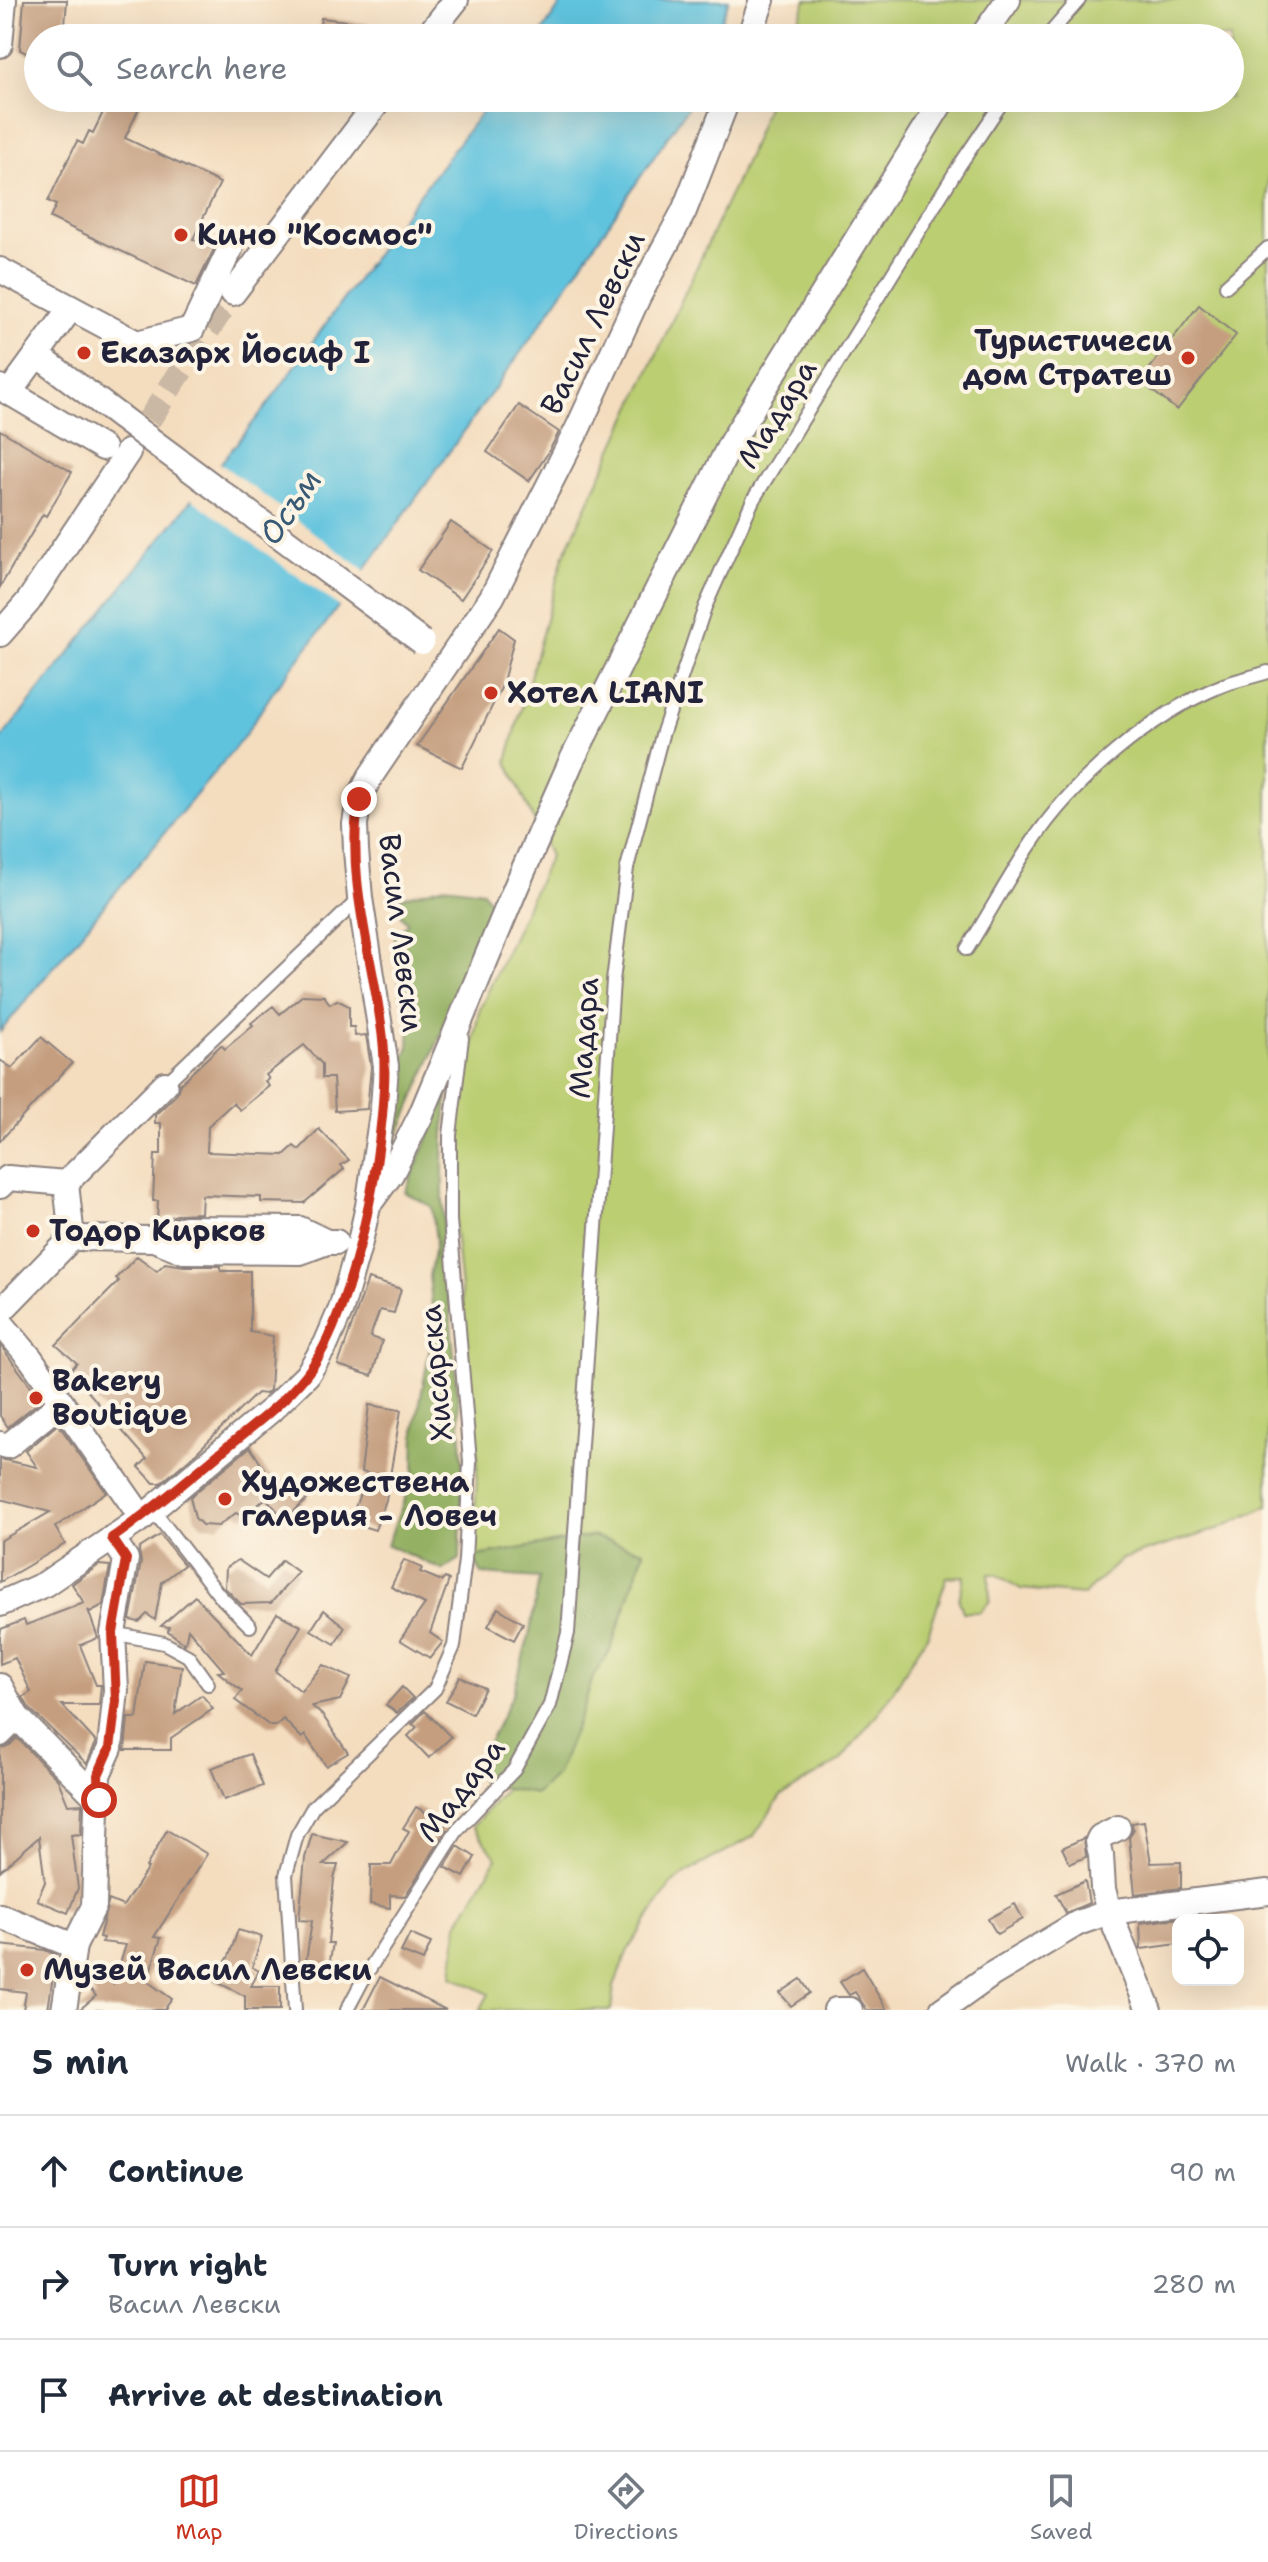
<!DOCTYPE html>
<meta charset="utf-8">
<style>
:root{--surface:#fff;--page:#f6f6f7;--text:#1f2937;--muted:#747a83;--line:#e0e1e3;--accent:#c8321e}
body{margin:0;font-family:"Shantell Sans",sans-serif;background:var(--page);color:var(--text)}
.controls{position:absolute;right:24px;bottom:24px;display:grid;overflow:hidden;border-radius:16px;box-shadow:0 8px 32px #0002}
.controls button{width:72px;height:72px;display:grid;place-items:center;padding:0;border:0;border-bottom:2px solid var(--line);background:var(--surface);color:var(--text);font:40px sans-serif}
.stop{position:absolute;width:24px;height:24px;margin:-18px;border:6px solid #c8321e;border-radius:50%;background:#fff}
.stop.end{background:#c8321e;border-color:#fff;box-shadow:0 2px 8px #0008}
.list{margin:0;padding:0;list-style:none}
h2{display:flex;justify-content:space-between;align-items:center;height:104px;margin:0;padding:0 32px;font-size:34px}
h2 small{font-size:26px;font-weight:400;color:var(--muted)}
.list li{display:grid;grid-template-columns:52px 1fr auto;gap:24px;align-items:center;box-sizing:border-box;height:112px;padding:0 32px;border-top:2px solid var(--line)}
.list b{display:block;font-size:30px;white-space:nowrap}
.list p{margin:0;font-size:26px;white-space:nowrap;color:var(--muted)}
.list em{font-size:26px;font-style:normal;color:var(--muted)}
.icon{flex:none;width:44px;height:44px;fill:none;stroke:currentColor;stroke-width:2;stroke-linecap:round;stroke-linejoin:round}
.map{position:relative;flex:none;width:1268px;height:2010px;overflow:hidden}
.search{position:absolute;background:var(--surface);box-shadow:0 8px 32px #0002;left:24px;right:24px;top:24px;height:88px;display:flex;align-items:center;gap:20px;box-sizing:border-box;padding:0 28px;border-radius:44px;color:var(--muted);font-size:30px}
.sheet{height:440px;background:var(--surface)}
nav{display:flex;justify-content:space-around;align-items:center;box-sizing:border-box;height:112px;border-top:2px solid var(--line);background:var(--surface);font-size:22px;color:var(--muted)}
nav a{display:grid;justify-items:center;gap:4px}
nav .on{color:var(--accent)}
.map>svg:first-child{display:block}
.green{fill:#bbce72;stroke:#6e7856;stroke-width:2}
.forest{fill:#94b164;stroke:#5b6a50;stroke-width:2}
.water{fill:#60c3de;stroke:#41728c;stroke-width:2}
.pier{fill:#f4ddbf}
.building{fill:#c59e7f}
.lines{fill:none;stroke-linecap:round;stroke-linejoin:round}
.street-tunnel{stroke:#cab8a5;stroke-width:24;stroke-dasharray:24 12;stroke-linecap:butt}
.lane-casing{stroke:#8b807d;stroke-width:16}
.street-casing{stroke:#8b807d;stroke-width:28}
.lane{stroke:#fff;stroke-width:12}
.street{stroke:#fff;stroke-width:24}
.street-bridge-casing{stroke:#8b807d;stroke-width:28;stroke-linecap:butt}
.street-bridge{stroke:#fff;stroke-width:24}
.route{stroke:#c8321e;stroke-width:10}
.poi-dot{fill:#c8321e;stroke:#fcf5e5;stroke-width:3}
.labels{text-anchor:middle;stroke-width:8;stroke-linejoin:round;paint-order:stroke}
.poi-label{font-size:30px;font-weight:bold;fill:#22223b;stroke:#fcf5e5;text-anchor:start}
.street-label{font-size:30px;fill:#22223b;stroke:#fcf5e5}
.water-label{font-size:32px;font-style:italic;fill:#385a74;stroke:#fcf5e5}
</style>
<div class="map">
<svg width="1268" height="2010" viewBox="0 0 1268 2010">
<rect width="100%" height="100%" fill="#fcf5e5"/>
<filter id="ink" filterUnits="userSpaceOnUse"><feTurbulence type="fractalNoise" baseFrequency=".0125" numOctaves="2"/><feDisplacementMap in="SourceGraphic" scale="16" xChannelSelector="R" yChannelSelector="G"/><feConvolveMatrix kernelMatrix="1 2 1 2 8 2 1 2 1" color-interpolation-filters="sRGB"/></filter>
<filter id="wash" filterUnits="userSpaceOnUse"><feTurbulence type="fractalNoise" baseFrequency=".006" numOctaves="4" result="noise"/><feDisplacementMap in="SourceGraphic" scale="32" xChannelSelector="R" yChannelSelector="G"/><feGaussianBlur stdDeviation="1.8" result="paint"/><feColorMatrix in="noise" values="0 0 0 0 0 0 0 0 0 0 0 0 0 0 0 0 0 1.4 0 .05"/><feComposite in="paint" operator="in"/></filter>
<g filter="url(#wash)">
<rect width="100%" height="100%" fill="#f4ddbf"/>
<polygon class="green" points="806,0 1268,0 1268,1506 1218,1529 1122,1559 1083,1595 1021,1589 996,1574 989,1574 990,1601 980,1612 963,1612 959,1600 964,1576 947,1577 928,1634 885,1704 840,1761 781,1796 753,1837 698,1866 671,1884 628,1950 614,1986 611,2010 480,2010 489,1994 452,1976 458,1923 497,1858 473,1826 506,1789 536,1794 582,1711 593,1677 611,1649 644,1552 592,1536 472,1557 478,1460 454,1220 455,1136 479,1011 550,856 507,761 563,557 748,156 770,98 1230,98 1230,38 792,38"/>
<g class="forest">
<polygon points="445,886 483,891 494,908 404,1122 388,1153 395,1119 396,1076 409,1047 410,1025 401,995 395,936 408,923 400,914 400,898"/>
<path d="M448,1091C433,1212 455,1334 462,1455C463,1490 460,1525 460,1559L443,1570L387,1545L414,1475L415,1429L434,1325L429,1276L436,1242L432,1207L405,1192Z"/>
<polygon points="592,1536 644,1551 611,1649 593,1677 582,1711 557,1774 536,1794 482,1784 476,1769 513,1694 530,1632 539,1578 482,1574 472,1557"/>
</g>
<g class="water">
<polygon points="564,0 729,0 715,38 538,38"/>
<polygon points="492,98 694,98 536,331 327,622 273,692 243,738 0,1032 0,740 268,404 401,219"/>
</g>
<polygon class="pier" points="217,461 367,572 341,608 189,497"/>
<g id="blocks">
<g class="building">
<polygon points="24,0 67,0 64,38 38,38 38,59 20,50"/>
<polygon points="321,18 399,27 398,38 318,38"/>
<polygon points="110,98 144,98 125,138 220,183 193,239 214,249 196,286 50,218 56,205 48,201 77,141 83,144 89,131 93,133"/>
<polygon points="1199,305 1236,335 1177,410 1140,381"/>
<polygon points="519,405 559,432 548,453 529,481 487,452"/>
<polygon points="0,430 72,472 46,516 43,514 0,587"/>
<polygon points="451,522 493,551 461,599 418,570"/>
<polygon points="499,628 514,639 502,686 462,768 417,746"/>
<polygon points="303,995 324,996 330,1004 337,1000 349,1006 349,1027 354,1027 355,1036 366,1035 371,1067 367,1109 335,1111 333,1078 322,1078 322,1064 304,1045 266,1075 269,1079 265,1081 269,1086 240,1110 233,1103 208,1126 207,1152 284,1155 294,1146 299,1150 319,1129 349,1160 341,1165 344,1169 304,1203 261,1202 261,1197 202,1195 201,1213 180,1214 157,1221 158,1201 153,1201 155,1154 161,1154 161,1123 155,1123 155,1115 176,1095 180,1084 221,1045 225,1049 253,1025 251,1023 273,1006 280,1014"/>
<polygon points="41,1037 72,1063 0,1141 0,1060 12,1068"/>
<polygon points="137,1256 157,1271 165,1263 184,1266 221,1266 221,1271 250,1271 250,1332 273,1336 270,1390 266,1394 257,1393 195,1454 161,1483 154,1483 139,1467 147,1459 70,1371 77,1363 56,1345 119,1281 116,1278"/>
<polygon points="368,1279 401,1289 394,1313 380,1310 370,1337 382,1341 372,1376 338,1365"/>
<polygon points="0,1345 41,1400 8,1427 0,1416"/>
<polygon points="369,1405 401,1410 386,1500 375,1530 350,1522 367,1473 361,1472"/>
<polygon points="58,1424 106,1492 55,1527 65,1544 0,1582 0,1541 50,1512 0,1499 0,1459 37,1467 26,1451"/>
<polygon points="250,1447 267,1473 283,1482 292,1481 308,1498 285,1520 266,1498 243,1517 236,1513 218,1526 202,1525 195,1518 190,1497"/>
<polygon points="160,1535 184,1565 162,1582 155,1620 147,1614 139,1622 130,1620 141,1562 139,1551 140,1548"/>
<polygon points="238,1560 266,1579 282,1560 298,1572 271,1603 241,1604 225,1588 226,1568"/>
<polygon points="404,1560 422,1568 420,1572 442,1581 445,1578 449,1580 430,1633 443,1642 430,1658 400,1640 425,1604 391,1587"/>
<polygon points="99,1565 110,1566 103,1605 90,1612 88,1610 98,1638 80,1645 96,1685 101,1685 99,1705 62,1705 96,1742 87,1764 29,1708 23,1697 31,1692 15,1658 0,1664 0,1636 1,1629 24,1620 26,1625 84,1603 72,1584"/>
<polygon points="195,1596 252,1655 277,1613 301,1626 275,1671 301,1691 323,1665 351,1678 340,1700 312,1706 323,1716 348,1753 326,1766 305,1735 302,1738 283,1719 276,1726 270,1726 235,1700 242,1691 218,1672 224,1671 188,1629 185,1644 168,1631 169,1627 161,1626"/>
<polygon points="498,1608 523,1623 514,1640 488,1626"/>
<polygon points="324,1610 345,1627 335,1644 311,1630"/>
<polygon points="145,1661 182,1666 175,1714 202,1695 213,1709 171,1738 171,1750 125,1750 128,1718 137,1718"/>
<polygon points="460,1677 485,1688 472,1714 446,1701"/>
<polygon points="402,1687 413,1698 397,1713 386,1705"/>
<polygon points="425,1711 451,1737 429,1758 408,1736 417,1727 412,1724"/>
<polygon points="17,1738 58,1780 68,1805 82,1804 81,1834 71,1835 78,1888 68,1913 37,1900 45,1882 39,1837 0,1871 0,1749 10,1745"/>
<polygon points="250,1754 263,1786 224,1800 211,1768"/>
<polygon points="416,1807 446,1823 443,1828 447,1830 405,1896 390,1895 390,1908 370,1904 371,1865 391,1865 409,1831 403,1828"/>
<polygon points="1144,1821 1151,1863 1181,1862 1181,1888 1135,1894 1129,1838 1133,1830 1132,1823"/>
<polygon points="167,1830 207,1854 154,1937 161,1938 147,1981 172,1999 164,2010 79,2010 96,1996 89,1988 95,1972 113,1984 126,1945 102,1942 103,1938 99,1937 109,1900 123,1906 148,1868 146,1867"/>
<polygon points="312,1834 348,1842 323,1865 338,1865 334,1879 328,1943 333,1943 328,1972 305,1968 312,1921 299,1920 305,1858"/>
<polygon points="1084,1838 1086,1857 1070,1864 1062,1848"/>
<polygon points="458,1846 475,1857 464,1877 445,1867"/>
<polygon points="1085,1881 1089,1903 1066,1913 1056,1894"/>
<polygon points="1015,1904 1023,1919 997,1934 988,1919"/>
<polygon points="1181,1918 1178,1920 1178,1944 1141,1949 1140,1923"/>
<polygon points="238,1930 262,1937 252,1967 259,1971 251,1986 280,1986 280,2010 245,2010 245,1996 215,1981 229,1956"/>
<polygon points="410,1934 431,1943 423,1961 401,1952"/>
<polygon points="0,1945 45,1950 56,1955 48,2010 23,2010 26,1992 0,1989"/>
<polygon points="862,1968 887,2010 867,2010 855,1992 849,1995 840,1982"/>
<polygon points="380,1977 446,2010 363,2010"/>
<polygon points="801,1979 810,1993 791,2006 780,1993"/>
</g>
</g>
</g>
<g filter="url(#ink)">
<use href="#blocks" fill-opacity="0" stroke="#8b807d" stroke-width="2"/>
<g class="lines">
<polyline class="street-tunnel" points="129,450 233,293"/>
<defs>
<g id="lane">
<polyline points="1046,38 1079,0"/>
<polyline points="1226,286 1268,248"/>
<path d="M967,949C989,914 1008,878 1031,844C1073,780 1150,715 1221,686C1236,680 1253,677 1268,672"/>
<polyline points="165,1084 360,898"/>
<polyline points="152,1509 219,1595 250,1626"/>
<polyline points="113,1633 164,1643 188,1656 208,1684"/>
<polyline points="295,2010 286,1875 297,1835 313,1807 435,1689 454,1646 465,1560 470,1462 450,1220 450,1135 462,1038"/>
<polyline points="347,2010 365,1976 458,1829 514,1770 550,1705 568,1633 613,981 627,868 662,735 705,607 753,500 959,166 1005,98"/>
</g>
<g id="street">
<polyline points="426,38 456,0"/>
<polyline points="749,38 762,0"/>
<polyline points="981,38 1008,0"/>
<polyline points="0,45 4,0"/>
<polyline points="0,270 137,343 192,329 231,247"/>
<polyline points="233,293 381,98"/>
<polyline points="37,355 120,417"/>
<polyline points="0,387 103,448"/>
<polyline points="9,393 71,308"/>
<polyline points="0,634 28,602 128,452"/>
<polyline points="0,1186 8,1178 66,1183 165,1084"/>
<polyline points="372,1200 391,1174 421,1115 516,887 571,762 732,441 944,98"/>
<polyline points="72,1238 154,1239 185,1228 300,1229 327,1242"/>
<polyline points="154,1239 184,1251 300,1252 327,1242 336,1242"/>
<polyline points="0,1312 72,1238 66,1183"/>
<polyline points="0,1322 31,1359 142,1518"/>
<polyline points="0,1444 8,1446 61,1403"/>
<polyline points="0,1604 45,1584 142,1518 271,1410 307,1375 326,1344 341,1309 360,1242 368,1206 383,1107 386,1066 360,898 356,850 355,824 359,799 370,777 492,597 578,428 638,297 684,211 728,98"/>
<polyline points="0,1686 17,1717 99,1800"/>
<polyline points="0,1734 17,1717"/>
<polyline points="1118,1828 1100,1837 1098,1841 1101,1855 1103,1889 1109,1912 1149,2010"/>
<polyline points="0,1916 74,1946"/>
<polyline points="64,2010 74,1946 94,1906 98,1775 110,1748 116,1690 113,1633 126,1559 112,1538"/>
<polyline points="836,2010 850,2010"/>
<polyline points="942,2010 991,1975 1078,1923 1109,1912 1268,1892"/>
</g>
</defs>
<use href="#lane" class="lane-casing"/>
<use href="#street" class="street-casing"/>
<use href="#lane" class="lane"/>
<use href="#street" class="street"/>
<defs>
<polyline id="street-bridge" points="120,417 422,642"/>
</defs>
<use href="#street-bridge" class="street-bridge-casing"/>
<use href="#street-bridge" class="street-bridge"/>
</g>
</g>
<g class="lines" filter="url(#ink)">
<path class="route" d="M99,1800L98,1775L110,1748L116,1701L113,1633L126,1559L112,1538C150,1512 185,1482 221,1452C250,1428 282,1405 306,1375C357,1313 392,1119 383,1039C374,960 345,879 359,799"/>
</g>
<g class="poi-dot">
<circle cx="181" cy="235" r="8"/>
<circle cx="84" cy="353" r="8"/>
<circle cx="1188" cy="358" r="8"/>
<circle cx="491" cy="693" r="8"/>
<circle cx="33" cy="1231" r="8"/>
<circle cx="36" cy="1398" r="8"/>
<circle cx="225" cy="1499" r="8"/>
<circle cx="27" cy="1970" r="8"/>
</g>
<g class="labels">
<g class="poi-label">
<text x="197" y="245">Кино "Космос"</text>
<text x="1172" y="351" text-anchor="end">Туристичеси<tspan x="1172" dy="34">дом Стратеш</tspan></text>
<text x="100" y="363">Еказарх Йосиф I</text>
<text x="507" y="703">Хотел LIANI</text>
<text x="49" y="1241">Тодор Кирков</text>
<text x="52" y="1391">Bakery<tspan x="52" dy="34">Boutique</tspan></text>
<text x="241" y="1492">Художествена<tspan x="241" dy="34">галерия - Ловеч</tspan></text>
<text x="43" y="1980">Музей Васил Левски</text>
</g>
<g class="street-label">
<text transform="translate(593 323) rotate(-64)" y="10">Васил Левски</text>
<text transform="translate(777 414) rotate(-58)" y="10">Мадара</text>
<text transform="translate(401 933) rotate(83)" y="10">Васил Левски</text>
<text transform="translate(584 1038) rotate(-86)" y="10">Мадара</text>
<text transform="translate(436 1373) rotate(-95)" y="10">Хисарска</text>
<text transform="translate(461 1790) rotate(-52)" y="10">Мадара</text>
</g>
<g class="water-label">
<text transform="translate(290 507) rotate(-55)" y="11">Осъм</text>
</g>
</g>
</svg>
<div class="controls">
<button><svg class="icon" aria-label="locate" viewBox="0 0 24 24"><circle cx="12" cy="12" r="6"/><path d="M12 2v4M12 18v4M2 12h4M18 12h4"/></svg></button>
</div>
<div class="stop" style="left:99px;top:1800px"></div>
<div class="stop end" style="left:359px;top:799px"></div>
<div class="search"><svg class="icon" aria-label="search" viewBox="0 0 24 24"><circle cx="10" cy="10" r="6"/><path d="M15 15l6 6"/></svg>Search here</div>
</div>
<section class="sheet">
<h2>5 min<small>Walk · 370 m</small></h2>
<ul class="list">
<li><svg class="icon" aria-label="ahead" viewBox="0 0 24 24"><path d="M12 20V5M6 11l6-6 6 6"/></svg><div><b>Continue</b></div><em>90 m</em></li>
<li><svg class="icon" aria-label="right" viewBox="0 0 24 24"><path d="M7 20v-9h11M14 6l5 5-5 5"/></svg><div><b>Turn right</b><p>Васил Левски</p></div><em>280 m</em></li>
<li><svg class="icon" aria-label="arrive" viewBox="0 0 24 24"><path d="M6 21V4h12l-3 4 3 4H6"/></svg><div><b>Arrive at destination</b></div></li>
</ul>
</section>
<nav>
<a class="on"><svg class="icon" aria-label="map" viewBox="0 0 24 24"><path d="M3 6l6-2 6 2 6-2v14l-6 2-6-2-6 2zM9 4v14M15 6v14"/></svg>Map</a>
<a><svg class="icon" aria-label="directions" viewBox="0 0 24 24"><path d="M12 3l9 9-9 9-9-9zM9 14v-3h6M13 9l2 2-2 2"/></svg>Directions</a>
<a><svg class="icon" aria-label="saved" viewBox="0 0 24 24"><path d="M7 4h10v16l-5-4-5 4z"/></svg>Saved</a>
</nav>
